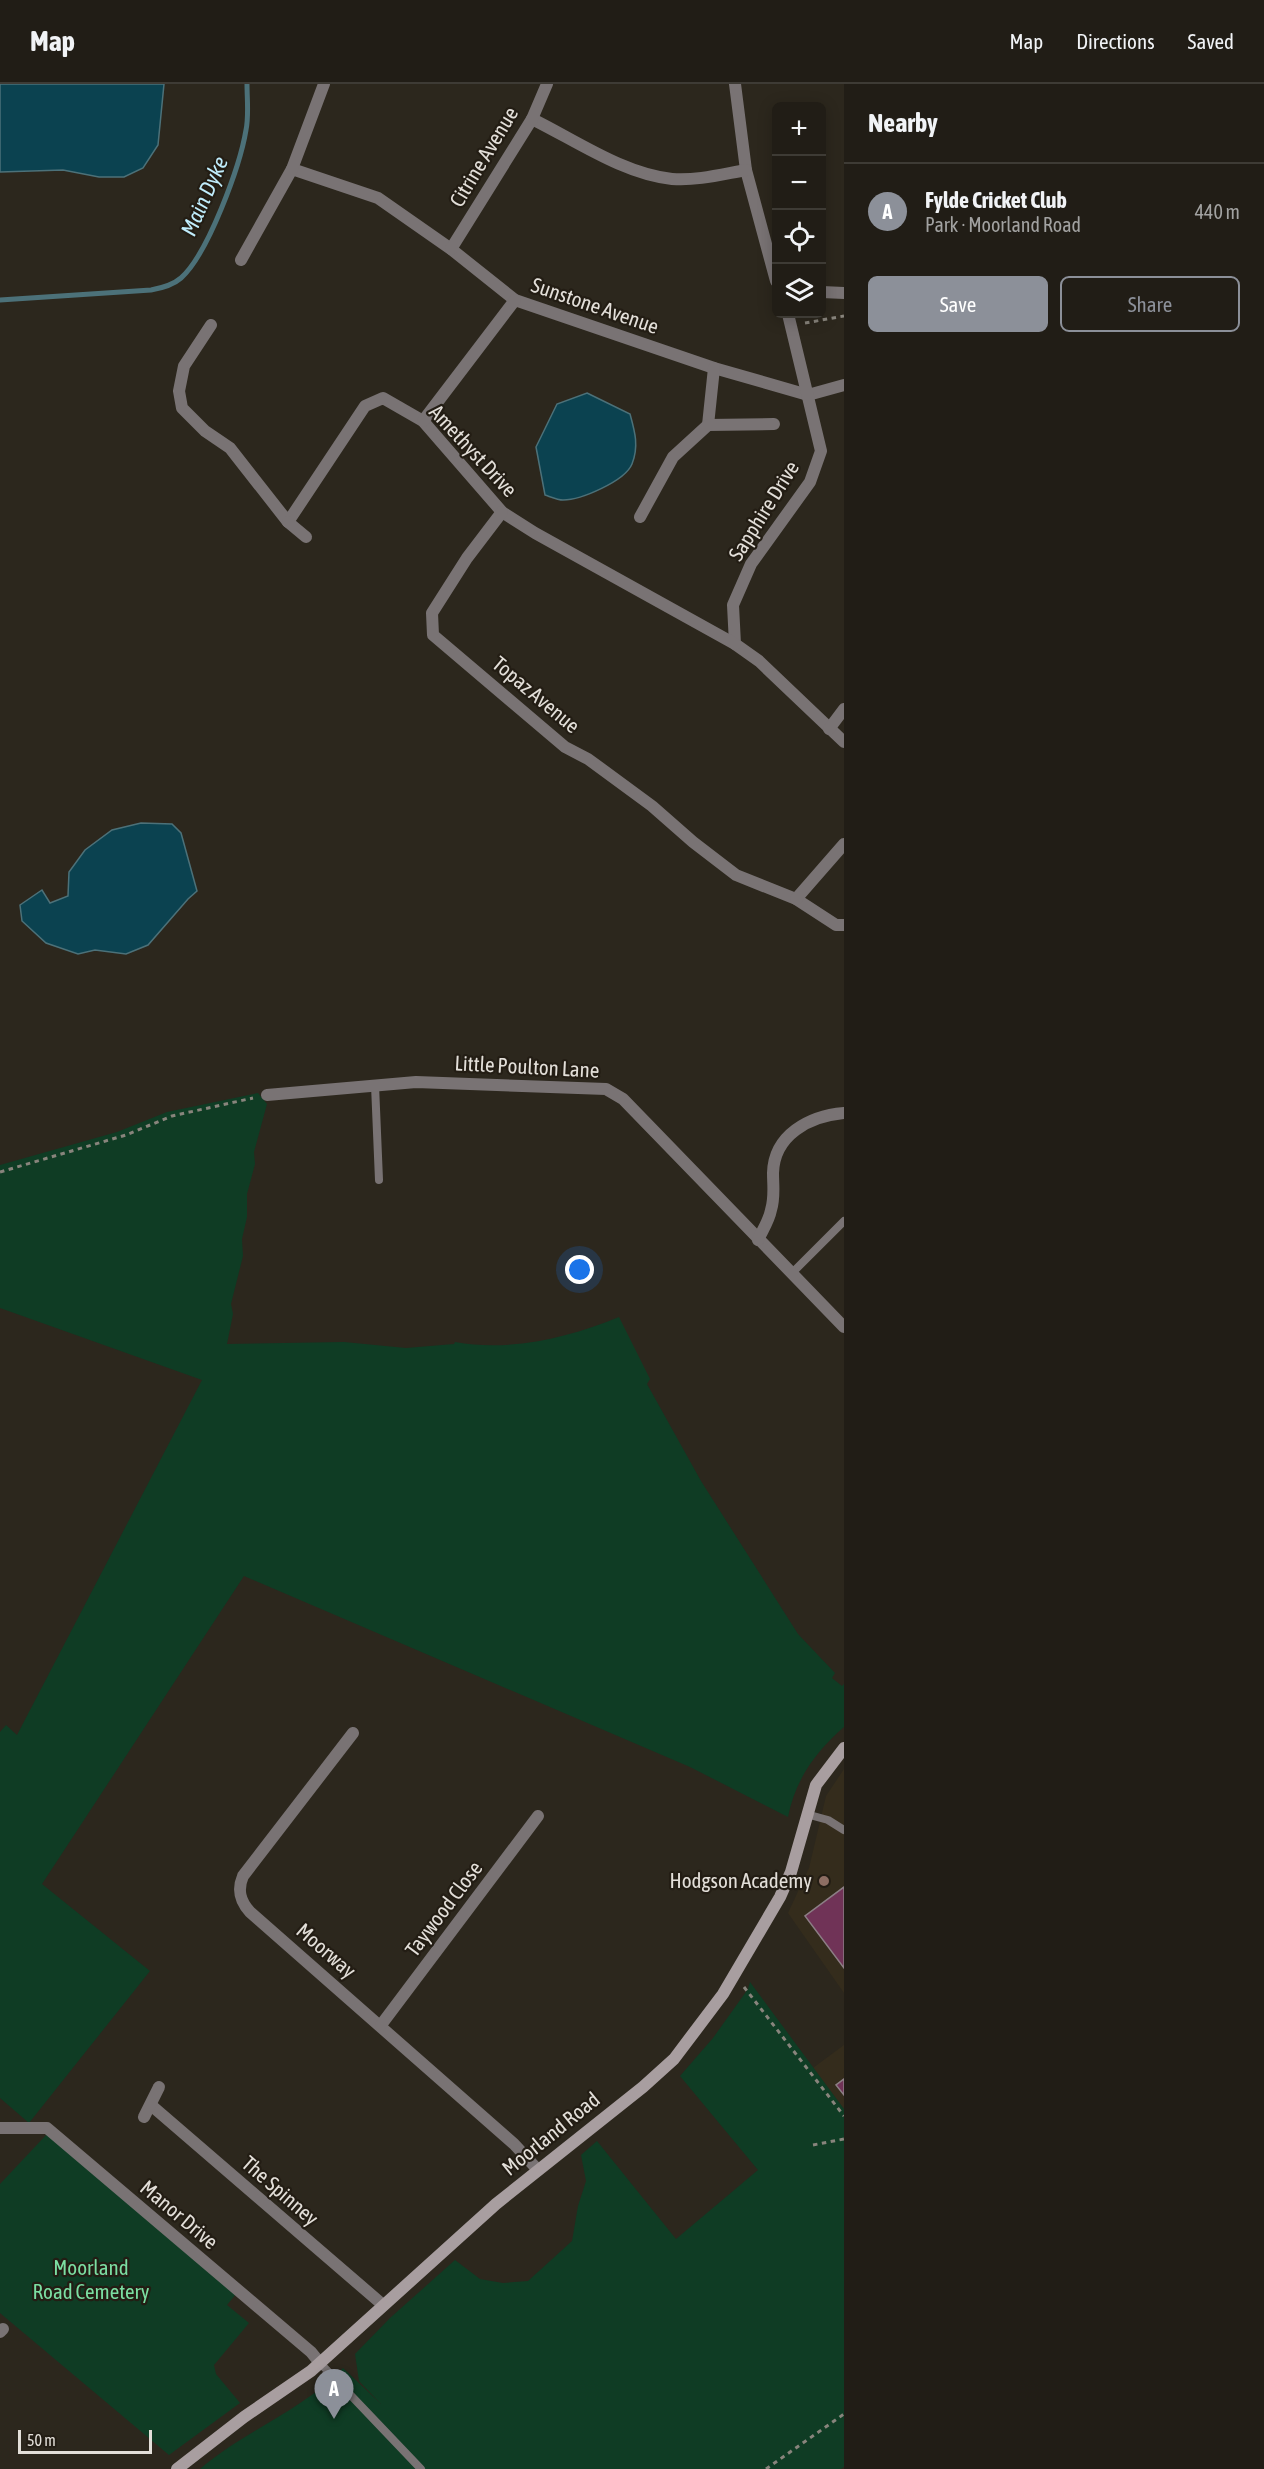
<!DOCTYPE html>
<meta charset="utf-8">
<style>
:root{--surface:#211d16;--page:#29261f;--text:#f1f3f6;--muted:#a2a2a1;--line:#3e3b35;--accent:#8c9099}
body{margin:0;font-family:"Asap Condensed",sans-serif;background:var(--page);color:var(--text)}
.controls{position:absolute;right:18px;top:18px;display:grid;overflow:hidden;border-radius:9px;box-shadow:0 3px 15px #0003}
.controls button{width:54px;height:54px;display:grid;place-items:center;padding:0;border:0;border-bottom:2px solid var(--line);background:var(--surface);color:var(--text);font:30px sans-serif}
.scale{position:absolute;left:18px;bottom:15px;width:134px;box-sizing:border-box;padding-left:6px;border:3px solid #e3dfd9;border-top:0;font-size:16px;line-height:21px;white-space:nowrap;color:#e3dfd9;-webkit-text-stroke:4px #231d14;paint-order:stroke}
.you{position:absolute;left:580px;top:1186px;width:21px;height:21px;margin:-15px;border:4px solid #fff;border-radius:50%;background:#1a73e8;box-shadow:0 0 0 9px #1a73e833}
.badge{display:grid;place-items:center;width:39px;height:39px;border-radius:50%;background:var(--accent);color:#fff;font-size:20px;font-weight:700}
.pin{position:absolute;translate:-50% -50px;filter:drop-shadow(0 2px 3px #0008)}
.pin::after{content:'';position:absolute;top:32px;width:21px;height:18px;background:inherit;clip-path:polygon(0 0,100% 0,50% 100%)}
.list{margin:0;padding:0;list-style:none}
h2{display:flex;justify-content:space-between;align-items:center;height:78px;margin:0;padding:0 24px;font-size:26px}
h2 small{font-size:20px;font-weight:400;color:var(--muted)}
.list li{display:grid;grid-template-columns:39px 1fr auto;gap:18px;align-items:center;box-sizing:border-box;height:96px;padding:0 24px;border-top:2px solid var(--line)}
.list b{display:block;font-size:22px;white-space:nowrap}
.list p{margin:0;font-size:20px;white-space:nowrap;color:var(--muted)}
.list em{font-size:20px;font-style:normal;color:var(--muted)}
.actions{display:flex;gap:12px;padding:18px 24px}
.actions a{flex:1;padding:14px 0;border:2px solid var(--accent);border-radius:9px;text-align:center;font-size:21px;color:var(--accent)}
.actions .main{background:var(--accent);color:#fff}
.icon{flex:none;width:33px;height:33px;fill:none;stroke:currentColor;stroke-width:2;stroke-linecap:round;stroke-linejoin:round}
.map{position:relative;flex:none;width:844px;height:2385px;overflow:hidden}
header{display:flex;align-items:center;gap:36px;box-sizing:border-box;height:84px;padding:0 30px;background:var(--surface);border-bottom:2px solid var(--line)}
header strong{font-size:28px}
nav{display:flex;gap:33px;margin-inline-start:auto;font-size:21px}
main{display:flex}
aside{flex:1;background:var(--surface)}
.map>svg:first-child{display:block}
.built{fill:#342c1c}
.green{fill:#0f3c24}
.water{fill:#0b4250;stroke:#4c7179;stroke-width:1.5}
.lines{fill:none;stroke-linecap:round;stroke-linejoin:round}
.stream{stroke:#4c7179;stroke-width:5}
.building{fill:#703357;stroke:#8c7e85;stroke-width:1.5}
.path{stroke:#88847c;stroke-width:3;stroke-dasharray:4.5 4.5;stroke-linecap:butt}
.lane{stroke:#797374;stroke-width:8}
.street{stroke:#797374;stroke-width:12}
.secondary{stroke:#a89ea0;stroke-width:12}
.education-dot{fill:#8d6e63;stroke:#231d14;stroke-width:2}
.labels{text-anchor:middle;stroke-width:4.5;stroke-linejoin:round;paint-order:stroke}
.street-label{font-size:21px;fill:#e3dfd9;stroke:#231d14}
.poi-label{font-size:21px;fill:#e3dfd9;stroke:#231d14;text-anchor:end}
.park-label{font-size:21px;fill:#7bdea2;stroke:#231d14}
.water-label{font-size:22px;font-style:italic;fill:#c0edfc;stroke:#231d14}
</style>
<header>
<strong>Map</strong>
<nav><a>Map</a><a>Directions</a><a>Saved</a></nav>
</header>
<main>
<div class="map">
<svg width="844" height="2385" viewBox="0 0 844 2385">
<rect width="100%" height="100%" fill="#2c271d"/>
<g class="built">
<polygon points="844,1685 844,1909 788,1829 809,1784 826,1712"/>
<polygon points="844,1961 844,2025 813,1984"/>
</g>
<g class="green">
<path d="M258,1009L267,1020L254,1068L255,1080L247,1110V1133L242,1155L243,1172L231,1220L233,1230L227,1260L344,1258L406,1264L454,1260L455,1258C509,1268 568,1254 619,1233L650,1295L647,1300L701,1397L798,1550L835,1589L832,1594L842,1602L844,1600V1643C816,1667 795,1696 788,1733L690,1683L244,1492L42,1800L150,1887L29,2039L0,2014V1648L6,1641L17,1651L202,1296L0,1224V1081L117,1048L167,1028Z"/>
<path d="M750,1898L844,2025V2383L841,2385H200C244,2347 305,2325 343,2284L381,2320L359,2297L355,2270L390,2234L455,2176L480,2195L503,2199L528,2197L572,2157L578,2122L586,2097L581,2071L597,2057L676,2155L758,2086L680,1992L713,1954L748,1905Z"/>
<polygon points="48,2049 236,2210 227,2221 249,2239 214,2281 216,2290 240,2319 169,2371 0,2229 0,2100"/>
</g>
<g class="water">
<polygon points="0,0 164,0 158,61 143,84 124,93 99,93 63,86 0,88"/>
<path d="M587,309L630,330C635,348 639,362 632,380C625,397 581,416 563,416C558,416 551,413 545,411L536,363L557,320Z"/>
<polygon points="141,739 172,740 181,749 197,807 188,815 148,861 126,870 95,866 78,870 46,859 22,837 20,821 42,806 50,819 68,812 69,788 85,766 112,746"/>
</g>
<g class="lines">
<path class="stream" d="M0,216L151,206C162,204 173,201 181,194C208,170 240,82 246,46C249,32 247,15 247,0"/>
</g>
<g class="building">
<polygon points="844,1803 844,1884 805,1832"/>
<polygon points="844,1995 844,2011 836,2001"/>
</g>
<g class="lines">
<g class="path">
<polyline points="805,239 844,232"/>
<polyline points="0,1088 126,1051 172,1032 253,1014"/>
<polyline points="744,1903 844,2032"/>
<polyline points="813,2061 844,2055"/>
<polyline points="766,2385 844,2330"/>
</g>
<g class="lane">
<polyline points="375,1001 379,1096"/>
<polyline points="792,1189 844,1137"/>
<polyline points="806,1730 828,1736 844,1746"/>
<polyline points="320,2279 421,2385"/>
</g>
<g class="street">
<polyline points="735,0 746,86 776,197"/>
<path d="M532,35C575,56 623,90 672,95C697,97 723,90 746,86"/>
<polyline points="292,85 378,114 451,165 515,216 714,284 808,311 844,301"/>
<polyline points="451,165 532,35 547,0"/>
<polyline points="241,176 292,85 324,0"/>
<polyline points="822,208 844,209"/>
<polyline points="788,230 821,367 810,398 751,480 733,521 735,560 759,577 844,658"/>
<polyline points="211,241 184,282 179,307 182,324 205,347 230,364 288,438 365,322 383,314 423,337 502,428 535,449 735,560"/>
<polyline points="423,337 515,216"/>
<polyline points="708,341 714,284"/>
<polyline points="502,428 467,474 432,529 433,551 565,663 588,675 652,722 693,758 736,791 796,815 836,841 844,841"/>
<polyline points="640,433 673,373 708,341 774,340"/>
<polyline points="288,438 306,453"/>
<polyline points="829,645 844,625"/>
<polyline points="796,815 844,760"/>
<polyline points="267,1011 416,998 606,1005 623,1015 844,1243"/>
<path d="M758,1156C762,1147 769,1137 771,1126C775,1113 773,1102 773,1089C774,1051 809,1032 844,1029"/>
<path d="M353,1649L243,1792C237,1806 240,1817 250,1828L514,2060L538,2086"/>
<polyline points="381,1941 538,1732"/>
<polyline points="152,2022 383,2221"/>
<polyline points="144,2033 159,2003"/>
<polyline points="0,2044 47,2044 311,2268 320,2279"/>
<polyline points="0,2248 3,2245"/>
</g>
<polyline class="secondary" points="177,2385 244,2333 311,2287 496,2120 643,2003 674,1975 723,1910 780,1813 791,1788 816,1701 844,1664"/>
</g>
<circle class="education-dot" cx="824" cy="1797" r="6"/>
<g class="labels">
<g class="street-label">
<text transform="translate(484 73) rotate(-59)" y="7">Citrine Avenue</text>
<text transform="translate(595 222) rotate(19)" y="7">Sunstone Avenue</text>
<text transform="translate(473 367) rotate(47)" y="7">Amethyst Drive</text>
<text transform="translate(764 427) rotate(-58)" y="7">Sapphire Drive</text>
<text transform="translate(536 611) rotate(40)" y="7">Topaz Avenue</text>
<text transform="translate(527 983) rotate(3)" y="7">Little Poulton Lane</text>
<text transform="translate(444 1825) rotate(-53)" y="7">Taywood Close</text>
<text transform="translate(326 1867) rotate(41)" y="7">Moorway</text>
<text transform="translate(551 2050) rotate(-39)" y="7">Moorland Road</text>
<text transform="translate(280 2107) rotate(41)" y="7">The Spinney</text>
<text transform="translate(179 2131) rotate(40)" y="7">Manor Drive</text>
</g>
<g class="poi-label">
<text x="812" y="1804">Hodgson Academy</text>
</g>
<g class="park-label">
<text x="91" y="2191">Moorland<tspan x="91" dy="24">Road Cemetery</tspan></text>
</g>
<g class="water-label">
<text transform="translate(204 112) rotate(-66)" y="8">Main Dyke</text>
</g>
</g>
</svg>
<div class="controls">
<button>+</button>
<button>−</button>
<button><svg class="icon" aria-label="locate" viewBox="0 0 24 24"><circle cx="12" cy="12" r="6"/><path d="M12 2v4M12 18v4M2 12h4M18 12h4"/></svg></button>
<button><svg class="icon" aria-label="layers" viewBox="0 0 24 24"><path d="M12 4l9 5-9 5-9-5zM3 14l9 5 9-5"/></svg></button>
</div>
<div class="scale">50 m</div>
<div class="you"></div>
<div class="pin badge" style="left:334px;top:2335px">A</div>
</div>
<aside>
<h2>Nearby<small></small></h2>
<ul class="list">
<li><span class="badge">A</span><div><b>Fylde Cricket Club</b><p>Park · Moorland Road</p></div><em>440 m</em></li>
</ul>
<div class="actions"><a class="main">Save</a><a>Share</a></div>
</aside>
</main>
